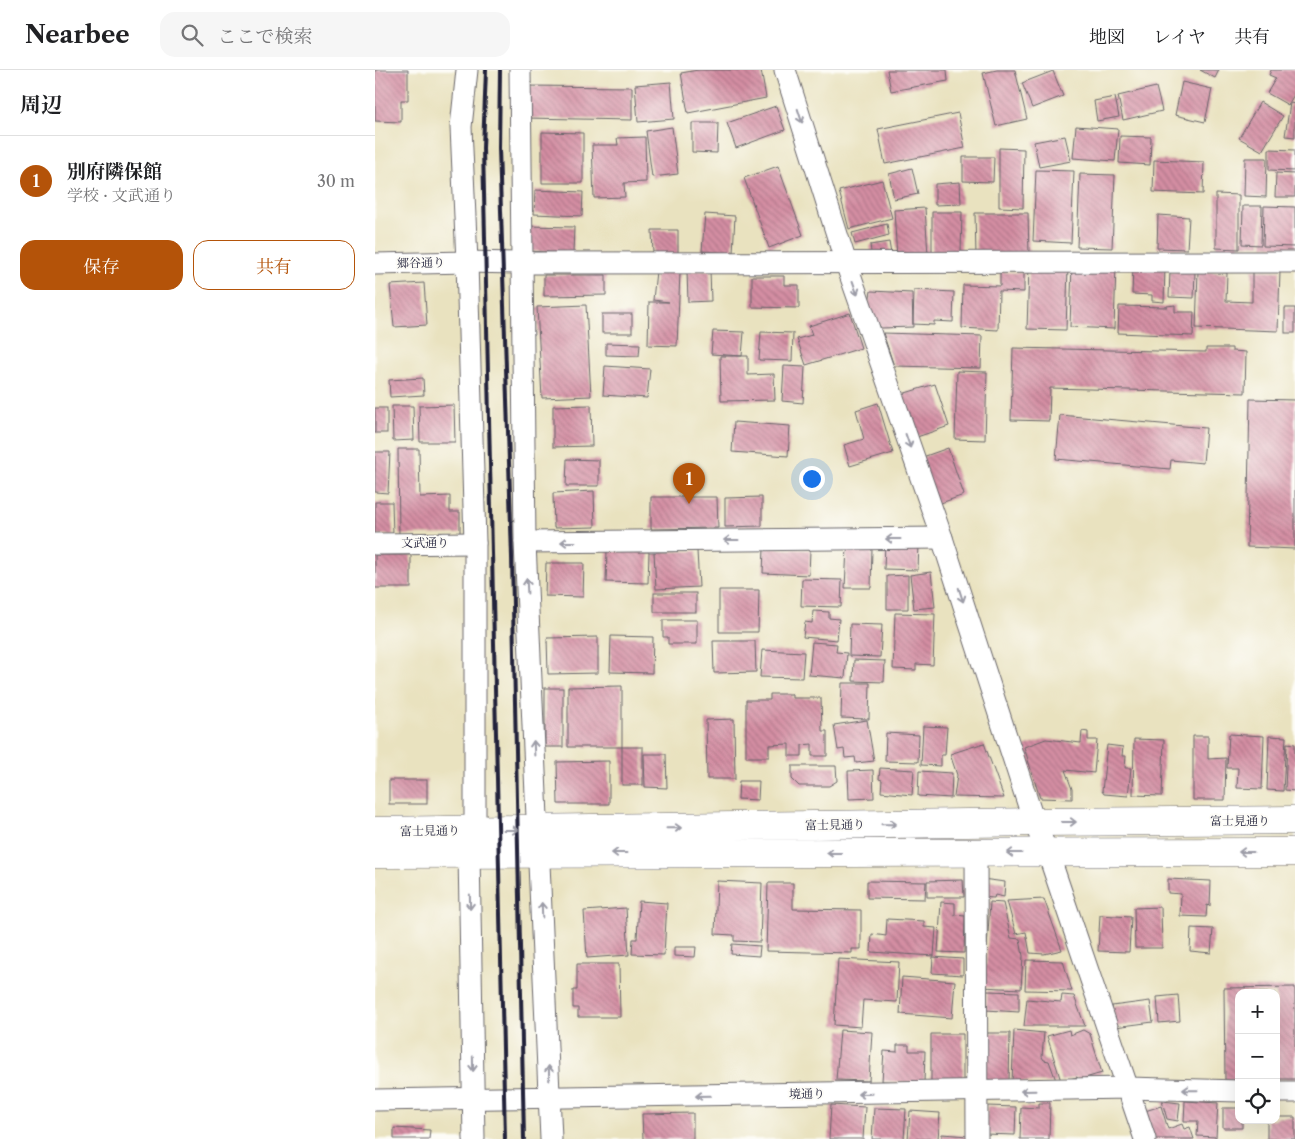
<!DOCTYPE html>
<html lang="ja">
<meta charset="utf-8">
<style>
:root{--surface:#fff;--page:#f6f6f6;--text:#202124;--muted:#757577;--line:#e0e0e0;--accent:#b45309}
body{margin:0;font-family:"Libre Caslon Text","Noto Serif JP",serif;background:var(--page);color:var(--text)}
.controls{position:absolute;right:15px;bottom:15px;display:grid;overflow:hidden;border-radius:10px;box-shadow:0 5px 20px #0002}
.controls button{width:45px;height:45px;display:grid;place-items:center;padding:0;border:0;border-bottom:1px solid var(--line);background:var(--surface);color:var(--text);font:25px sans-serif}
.you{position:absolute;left:436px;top:408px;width:18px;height:18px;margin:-12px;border:4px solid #fff;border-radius:50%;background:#1a73e8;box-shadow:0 0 0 8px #1a73e833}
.badge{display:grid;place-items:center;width:32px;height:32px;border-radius:50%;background:var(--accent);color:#fff;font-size:16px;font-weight:700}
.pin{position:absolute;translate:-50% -41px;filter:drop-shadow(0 1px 2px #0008)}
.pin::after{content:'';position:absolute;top:26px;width:18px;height:15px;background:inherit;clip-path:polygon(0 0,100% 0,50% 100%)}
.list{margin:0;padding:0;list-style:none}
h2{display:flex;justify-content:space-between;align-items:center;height:65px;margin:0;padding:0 20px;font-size:21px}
h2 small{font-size:16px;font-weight:400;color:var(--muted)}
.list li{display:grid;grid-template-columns:32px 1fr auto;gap:15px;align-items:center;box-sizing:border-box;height:90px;padding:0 20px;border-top:1px solid var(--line)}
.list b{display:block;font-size:19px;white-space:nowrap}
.list p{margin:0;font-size:16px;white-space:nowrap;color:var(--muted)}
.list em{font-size:16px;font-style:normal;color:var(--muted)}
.actions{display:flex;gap:10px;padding:15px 20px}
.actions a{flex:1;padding:11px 0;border:1px solid var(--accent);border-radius:15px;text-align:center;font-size:18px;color:var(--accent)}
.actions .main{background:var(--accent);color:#fff}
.icon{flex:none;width:28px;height:28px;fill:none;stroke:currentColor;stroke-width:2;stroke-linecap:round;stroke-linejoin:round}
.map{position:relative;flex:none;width:920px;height:1069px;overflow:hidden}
header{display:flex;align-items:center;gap:30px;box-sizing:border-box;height:70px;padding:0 25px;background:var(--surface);border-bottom:1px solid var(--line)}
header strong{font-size:24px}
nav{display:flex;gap:28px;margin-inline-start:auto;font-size:18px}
.search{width:350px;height:45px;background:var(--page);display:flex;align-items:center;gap:12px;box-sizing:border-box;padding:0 18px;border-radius:15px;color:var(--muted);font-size:19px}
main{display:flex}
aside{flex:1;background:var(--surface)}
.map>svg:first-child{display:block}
.building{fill:url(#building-back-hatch)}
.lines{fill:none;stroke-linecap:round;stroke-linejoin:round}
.street-casing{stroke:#686569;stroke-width:23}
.secondary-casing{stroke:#686569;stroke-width:29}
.street{stroke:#fff;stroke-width:21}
.secondary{stroke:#fff;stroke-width:28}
.rail{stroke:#22223b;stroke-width:4}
.oneway{stroke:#9c9ca7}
.labels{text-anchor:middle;stroke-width:4;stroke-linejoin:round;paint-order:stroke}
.street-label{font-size:12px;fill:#22223b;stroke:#fdfcf7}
</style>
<header>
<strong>Nearbee</strong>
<div class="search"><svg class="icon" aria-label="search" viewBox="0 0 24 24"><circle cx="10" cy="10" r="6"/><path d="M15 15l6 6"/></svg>ここで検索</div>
<nav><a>地図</a><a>レイヤ</a><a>共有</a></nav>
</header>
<main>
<aside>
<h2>周辺<small></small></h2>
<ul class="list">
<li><span class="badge">1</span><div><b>別府隣保館</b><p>学校 · 文武通り</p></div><em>30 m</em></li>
</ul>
<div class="actions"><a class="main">保存</a><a>共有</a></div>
</aside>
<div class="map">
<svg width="920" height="1069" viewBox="0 0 920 1069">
<defs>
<pattern id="building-back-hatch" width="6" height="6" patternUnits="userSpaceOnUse" patternTransform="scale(1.25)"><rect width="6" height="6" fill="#d48ea3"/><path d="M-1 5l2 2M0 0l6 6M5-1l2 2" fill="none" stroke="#ac7486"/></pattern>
</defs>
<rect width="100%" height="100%" fill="#fdfcf7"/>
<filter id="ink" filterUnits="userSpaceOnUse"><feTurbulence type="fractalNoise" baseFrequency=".02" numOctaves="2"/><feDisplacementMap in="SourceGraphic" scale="10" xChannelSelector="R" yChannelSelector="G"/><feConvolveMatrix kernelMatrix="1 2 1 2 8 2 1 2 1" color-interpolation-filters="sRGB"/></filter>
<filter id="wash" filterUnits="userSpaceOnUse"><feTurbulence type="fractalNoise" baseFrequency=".0096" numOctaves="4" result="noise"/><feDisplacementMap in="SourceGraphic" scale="20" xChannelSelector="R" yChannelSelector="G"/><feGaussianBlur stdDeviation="1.12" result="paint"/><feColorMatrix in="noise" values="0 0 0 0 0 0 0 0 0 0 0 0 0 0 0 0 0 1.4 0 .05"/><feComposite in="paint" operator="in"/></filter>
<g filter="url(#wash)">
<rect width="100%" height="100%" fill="#e9e2bf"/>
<g id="blocks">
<g class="building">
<polygon points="0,0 33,0 33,30 26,30 26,52 0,51"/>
<polygon points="323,0 386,0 391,28 313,43 306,3"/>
<polygon points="512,0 572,0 573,11 516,21"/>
<polygon points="622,0 640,0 652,49 621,56 608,3"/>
<polygon points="825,0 844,0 840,8"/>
<polygon points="896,0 920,0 920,23 913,35 892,23 901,8 894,5"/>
<polygon points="678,1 688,26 657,38 647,13"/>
<polygon points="296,12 299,49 263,52 260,15"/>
<polygon points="807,12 837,19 830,52 800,45"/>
<polygon points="150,16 257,17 257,50 150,48"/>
<polygon points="781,17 787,41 748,50 743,26"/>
<polygon points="740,27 744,47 722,51 719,31"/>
<polygon points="885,32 908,46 887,81 864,68"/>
<polygon points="915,33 920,34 920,67 910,66"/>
<polygon points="401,36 410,60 361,78 352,53"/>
<polygon points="583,43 590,78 510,94 503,59"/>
<polygon points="317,53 343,53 342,83 317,82"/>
<polygon points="701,56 743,59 740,91 698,88"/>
<polygon points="297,57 303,104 277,107 271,61"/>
<polygon points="167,62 208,63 208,113 167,113"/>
<polygon points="690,66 696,91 664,97 659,72"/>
<polygon points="745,66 776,67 775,95 744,93"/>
<polygon points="270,67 271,112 249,113 250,127 219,128 217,75 243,75 242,68"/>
<polygon points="624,78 649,79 648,138 624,137"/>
<polygon points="894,79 920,80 920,101 894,100"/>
<polygon points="588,87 619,87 618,112 588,111"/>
<polygon points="870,88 892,88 891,127 869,126"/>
<polygon points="779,90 829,92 828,124 778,122"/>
<polygon points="403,96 428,165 394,178 369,108"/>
<polygon points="537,98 543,124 519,129 514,104"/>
<polygon points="661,100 699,101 696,173 658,171"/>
<polygon points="901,103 920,104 920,127 900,127"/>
<polygon points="705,104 740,105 737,178 702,177"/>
<polygon points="507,110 517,148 474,159 464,121"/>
<polygon points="585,112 586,134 560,135 560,114"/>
<polygon points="160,120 208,122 207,146 159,144"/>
<polygon points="841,124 864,125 864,179 841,178"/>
<polygon points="868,136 887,136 886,175 867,174"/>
<polygon points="889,136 920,137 920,177 888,176"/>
<polygon points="550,138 553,185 522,188 519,140"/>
<polygon points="557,142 587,142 586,182 557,182"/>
<polygon points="600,143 653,143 654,185 601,186"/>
<polygon points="330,144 360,146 358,183 327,181"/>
<polygon points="783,145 814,147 812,179 782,178"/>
<polygon points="512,154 514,165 480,174 477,163"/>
<polygon points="151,156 199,157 198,183 150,181"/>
<polygon points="277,160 303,160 303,185 278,185"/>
<polygon points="514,172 516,184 497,188 495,175"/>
<polygon points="697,194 741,195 739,259 695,257"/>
<polygon points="654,196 693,197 691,260 652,259"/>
<polygon points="758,196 790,197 789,232 777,231 777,225 757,224"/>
<polygon points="335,200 336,231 313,232 312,201"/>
<polygon points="877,200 905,201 903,261 821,258 823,201 852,203 851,231 877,232"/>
<polygon points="281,201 305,202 302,276 273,275 274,232 294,232 278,230"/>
<polygon points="795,201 820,202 819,228 794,227"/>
<polygon points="625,202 649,203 649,222 624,221 623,260 587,258 588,215 625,216"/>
<polygon points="169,205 231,205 231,225 169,226"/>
<polygon points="377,206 409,206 409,215 424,215 424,238 377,237"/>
<polygon points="49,213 52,255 19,257 15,215"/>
<polygon points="539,220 579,222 578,252 559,251 559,255 538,254"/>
<polygon points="496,221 537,223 538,257 506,258 493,238"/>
<polygon points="211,235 216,326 167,328 162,237"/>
<polygon points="800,235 800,242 819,242 818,266 743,263 744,236 792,237 792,236"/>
<rect x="910" y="238" width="10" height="25"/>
<polygon points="475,243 486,278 431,295 422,269 437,265 434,256"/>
<rect x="227" y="244" width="30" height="19"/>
<polygon points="338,261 369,262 367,286 336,284"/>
<polygon points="386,262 418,263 417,291 384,290"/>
<polygon points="508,263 607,266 606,298 519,296"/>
<polygon points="231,273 265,274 264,286 231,285"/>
<polygon points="638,278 831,282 831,278 857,278 857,281 871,282 870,323 675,318 674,351 636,350"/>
<polygon points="345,286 373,286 373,305 399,304 400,330 346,331"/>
<polygon points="230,296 275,299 272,328 228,325"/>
<polygon points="409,296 430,297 428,333 407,331"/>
<polygon points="582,301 612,302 610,370 580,369"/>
<polygon points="48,308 49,325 15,327 14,310"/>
<polygon points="560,314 574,356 542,367 527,324"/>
<polygon points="875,329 920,330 920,479 872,477"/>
<polygon points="503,333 518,383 475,396 469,375 489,369 481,340"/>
<polygon points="79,335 80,372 45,372 44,336"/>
<polygon points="216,335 217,376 178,377 178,336"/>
<polygon points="17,336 38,336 39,370 18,371"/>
<rect x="0" y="338" width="12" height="25"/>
<polygon points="685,345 831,358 828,393 796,390 795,399 681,389"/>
<polygon points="359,352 415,356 413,386 357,382"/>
<polygon points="573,378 589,425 560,435 545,388"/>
<polygon points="23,379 44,379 45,427 75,426 75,442 85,442 85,464 24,465"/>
<polygon points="0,382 15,382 13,423 0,422"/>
<polygon points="192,389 224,390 224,416 191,416"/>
<polygon points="219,421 220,457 179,458 178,423"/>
<polygon points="276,427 342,427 343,458 276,459"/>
<polygon points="387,427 387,456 350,457 350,428"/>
<polygon points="0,432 17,432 18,465 0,465"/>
<polygon points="510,473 544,474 543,500 509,499"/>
<polygon points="472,477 497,478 496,518 470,518"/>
<polygon points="389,478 435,480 434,505 388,503"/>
<polygon points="232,481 274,482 273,513 231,512"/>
<polygon points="322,481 324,517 281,519 279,482"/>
<rect x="0" y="485" width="36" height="33"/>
<polygon points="171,493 209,493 208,527 170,526"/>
<polygon points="556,502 560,537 539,539 535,505"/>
<polygon points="533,505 533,539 512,539 512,506"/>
<polygon points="427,509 467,510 466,537 426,536"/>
<polygon points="344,520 384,520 383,562 344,562"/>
<rect x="279" y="523" width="42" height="19"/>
<polygon points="438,541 454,542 454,548 464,549 462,570 428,567 430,552 437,553"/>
<polygon points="520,543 560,544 558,595 541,594 541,600 518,599"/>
<polygon points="288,550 322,550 322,574 293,574 293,567 288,567"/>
<polygon points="475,554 507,555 505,587 474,586"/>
<polygon points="236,566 278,567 277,603 235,602"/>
<polygon points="223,567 223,603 173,604 172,568"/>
<polygon points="338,571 380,571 381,602 339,603"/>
<polygon points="437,572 462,574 461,582 472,583 470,608 434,605"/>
<polygon points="387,580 429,582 427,608 385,607"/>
<polygon points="479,590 510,591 509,612 478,611"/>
<polygon points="467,613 495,613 494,649 466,648"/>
<polygon points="247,616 247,677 193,677 193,617"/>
<rect x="170" y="618" width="18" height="59"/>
<polygon points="395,624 417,624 417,628 446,628 447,661 452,661 452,686 437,686 437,674 427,675 427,686 414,686 414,674 394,675 394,687 371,687 371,630 395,630"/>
<polygon points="359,649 360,709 332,709 331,650"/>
<polygon points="492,650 499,691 481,693 480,687 470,688 469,679 463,680 459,655"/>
<polygon points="548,656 572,657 570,685 566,685 566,696 546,695"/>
<polygon points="707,661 713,662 713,670 722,670 719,703 690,700 697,719 697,729 665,728 649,677 671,669 706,673"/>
<polygon points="511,663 544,665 543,692 510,691"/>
<polygon points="854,664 889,666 887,719 862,718 863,698 852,698"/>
<polygon points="818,666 833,666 833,689 851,688 850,730 818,730"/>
<polygon points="894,666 911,667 908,721 892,720"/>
<polygon points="759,669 789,670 787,726 758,725"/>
<polygon points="609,673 629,728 579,727 582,705 575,684"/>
<polygon points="912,673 920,674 920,721 910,720"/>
<polygon points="732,675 748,677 747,686 751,686 750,698 756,698 753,726 729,724 727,721"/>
<rect x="247" y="677" width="21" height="38"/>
<polygon points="269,684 291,684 292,718 270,717"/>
<polygon points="234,691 234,734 183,734 182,692"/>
<polygon points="417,696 461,696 462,711 454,716 424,716 417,709"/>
<polygon points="505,698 539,700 537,725 506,722 507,710 504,709"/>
<polygon points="498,700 499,728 474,729 473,701"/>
<polygon points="544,701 577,703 576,728 543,726"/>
<rect x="14" y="710" width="38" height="24"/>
<polygon points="364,711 384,711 383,730 363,729"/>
<polygon points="607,809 630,812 629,827 620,825 619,828 605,827"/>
<polygon points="793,809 836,811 835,836 832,835 831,847 805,846 806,824 793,823"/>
<polygon points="588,810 589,827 552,827 552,811"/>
<polygon points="342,811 387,813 385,872 359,871 359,865 340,864"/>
<polygon points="492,811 551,812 550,829 492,828"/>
<polygon points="393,813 418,813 418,839 486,840 486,879 477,879 477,883 391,881"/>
<polygon points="669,829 687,880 669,884 655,883 651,862 641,864 632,831"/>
<polygon points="264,831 292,833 289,885 257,884 258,869 262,869"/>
<polygon points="566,832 580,833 580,845 590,846 589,883 563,882"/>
<polygon points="615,832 628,833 636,868 645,869 648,886 646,919 607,917 611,894"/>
<polygon points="786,837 787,878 760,878 759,838"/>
<polygon points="251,838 254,885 212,888 209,841"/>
<polygon points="725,845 756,847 754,882 723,881"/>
<polygon points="512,849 549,851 549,857 561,858 559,886 496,882 497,864 511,866"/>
<polygon points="816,858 838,859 836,883 815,881"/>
<polygon points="357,874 385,876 384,886 356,884"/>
<polygon points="299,877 321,877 320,887 299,886"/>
<polygon points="558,887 588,889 588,905 557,903"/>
<polygon points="463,889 524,892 522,932 488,930 486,957 459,955"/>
<polygon points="651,890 688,891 697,921 650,920"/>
<polygon points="202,894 244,894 245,947 203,947 203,938 198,938 198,920 202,920"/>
<polygon points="527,907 580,911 577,948 525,944"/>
<polygon points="920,917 920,1009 901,1009 901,923 864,923 864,1010 850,1010 849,918"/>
<polygon points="612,921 644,922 644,942 611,940"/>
<polygon points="687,925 699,926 710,956 649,956 652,929 686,932"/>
<polygon points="803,925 805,951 784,953 782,927"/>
<polygon points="775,931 778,952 740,957 737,936"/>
<polygon points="465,960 497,962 494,1011 461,1010"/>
<polygon points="639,960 669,963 667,987 669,990 674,991 682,1013 637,1012"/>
<polygon points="694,960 695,965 708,960 715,964 727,1003 703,1010 702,1007 686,1011 672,966"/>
<polygon points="608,963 635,963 634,1013 607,1013"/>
<polygon points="556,964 588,964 588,1014 556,1013"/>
<polygon points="522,975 534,975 534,981 550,981 549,1013 507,1011 509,981 522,982"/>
<polygon points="787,1031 805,1033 803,1051 792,1049"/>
<polygon points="810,1031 843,1033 841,1067 822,1066 823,1051 809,1051"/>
<polygon points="664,1033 675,1033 674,1069 645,1069 646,1037 664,1038"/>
<polygon points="456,1035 490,1037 488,1069 454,1069"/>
<polygon points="612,1036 641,1037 640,1065 610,1064"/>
<polygon points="786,1036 793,1059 807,1054 809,1059 815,1057 819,1069 779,1069 770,1041"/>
<polygon points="499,1038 531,1039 529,1069 497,1069"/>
<polygon points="848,1038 864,1038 864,1050 867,1050 867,1058 848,1058"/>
<polygon points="535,1041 565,1043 563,1069 533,1069"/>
<polygon points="318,1043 318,1069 268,1069 267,1044"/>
<polygon points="901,1047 920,1047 920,1069 892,1069 892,1050 901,1050"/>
<polygon points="19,1058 55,1060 54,1069 19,1069"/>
<polygon points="567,1064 593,1066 593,1069 567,1069"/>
</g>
</g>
</g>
<g filter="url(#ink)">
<use href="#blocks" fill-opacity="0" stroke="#686569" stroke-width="1"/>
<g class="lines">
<defs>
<g id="street">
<polyline points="92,0 86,57 92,192 100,473 100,760 94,783 99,1069"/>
<polyline points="145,0 150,472 176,1069"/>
<polyline points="410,0 471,193 567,468 659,752 673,783 770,1069"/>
<polyline points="0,194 92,192 147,193 920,192"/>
<polyline points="150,472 567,468"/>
<polyline points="0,474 100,473"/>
<polyline points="601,783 602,1069"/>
<polyline points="901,1022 920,1022"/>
<polyline points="0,1030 753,1018 864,1021"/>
</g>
<g id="secondary">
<polyline points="0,761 659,752 920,750"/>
<polyline points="0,784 920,782"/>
</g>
</defs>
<use href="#street" class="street-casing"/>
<use href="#secondary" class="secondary-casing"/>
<use href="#street" class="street"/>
<use href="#secondary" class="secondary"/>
<g class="rail">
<polyline points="111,0 108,78 130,1069"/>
<polyline points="125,0 124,78 137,487 149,1069"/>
</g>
</g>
<defs><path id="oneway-shaft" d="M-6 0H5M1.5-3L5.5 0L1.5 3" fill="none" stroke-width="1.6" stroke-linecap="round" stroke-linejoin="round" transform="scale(1.25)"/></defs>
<g class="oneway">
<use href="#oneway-shaft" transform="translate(425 46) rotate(72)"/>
<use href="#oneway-shaft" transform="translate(480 218) rotate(71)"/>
<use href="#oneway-shaft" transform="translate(533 371) rotate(71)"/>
<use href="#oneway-shaft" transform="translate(518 469) rotate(180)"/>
<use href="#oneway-shaft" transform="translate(356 470) rotate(180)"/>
<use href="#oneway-shaft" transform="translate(193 472) rotate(180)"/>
<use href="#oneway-shaft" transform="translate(152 516) rotate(-93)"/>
<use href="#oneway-shaft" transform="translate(586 525) rotate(72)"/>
<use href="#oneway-shaft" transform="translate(159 678) rotate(-93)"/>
<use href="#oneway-shaft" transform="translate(694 752)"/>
<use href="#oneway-shaft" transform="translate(514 754) rotate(-1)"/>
<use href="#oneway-shaft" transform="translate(299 758) rotate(-1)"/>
<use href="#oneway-shaft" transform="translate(136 760)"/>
<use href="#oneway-shaft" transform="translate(871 782) rotate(180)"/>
<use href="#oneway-shaft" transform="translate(244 783) rotate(-180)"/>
<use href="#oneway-shaft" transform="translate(459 783) rotate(-180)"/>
<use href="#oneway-shaft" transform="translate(639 783) rotate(180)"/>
<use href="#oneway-shaft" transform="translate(95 832) rotate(89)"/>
<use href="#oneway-shaft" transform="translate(167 840) rotate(-92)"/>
<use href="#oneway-shaft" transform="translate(98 994) rotate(89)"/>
<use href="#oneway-shaft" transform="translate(174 1003) rotate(-92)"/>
<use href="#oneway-shaft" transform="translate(815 1020) rotate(-179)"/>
<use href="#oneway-shaft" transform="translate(653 1021) rotate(179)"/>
<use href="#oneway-shaft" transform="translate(490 1024) rotate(179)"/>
<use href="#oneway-shaft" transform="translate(328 1026) rotate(179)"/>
</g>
</g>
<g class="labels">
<g class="street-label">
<text transform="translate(46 193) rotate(-1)" y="4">郷谷通り</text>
<text x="50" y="477">文武通り</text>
<text x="865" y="755">富士見通り</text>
<text transform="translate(460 755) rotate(-1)" y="4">富士見通り</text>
<text transform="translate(55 761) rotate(-1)" y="4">富士見通り</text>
<text transform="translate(432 1024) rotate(-1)" y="4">境通り</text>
</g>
</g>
</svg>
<div class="controls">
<button>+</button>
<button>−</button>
<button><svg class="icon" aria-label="locate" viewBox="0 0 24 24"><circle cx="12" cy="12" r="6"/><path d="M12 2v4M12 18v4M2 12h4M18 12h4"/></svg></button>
</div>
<div class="you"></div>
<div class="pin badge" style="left:314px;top:434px">1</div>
</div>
</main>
